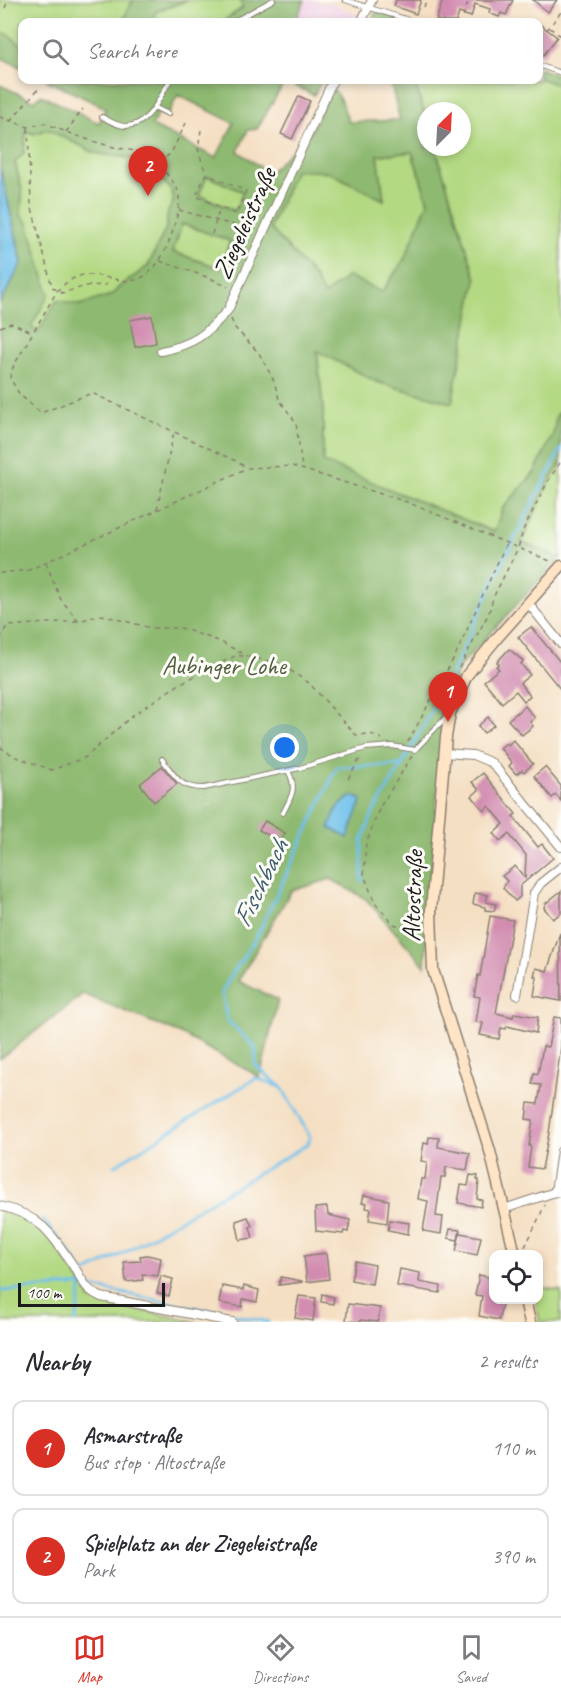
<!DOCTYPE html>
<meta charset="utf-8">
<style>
:root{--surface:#fff;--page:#f2f2f3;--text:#2b2b33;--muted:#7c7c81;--line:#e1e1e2;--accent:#d93025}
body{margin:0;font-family:Caveat,sans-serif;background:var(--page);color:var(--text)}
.controls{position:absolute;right:18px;bottom:18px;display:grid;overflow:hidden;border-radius:12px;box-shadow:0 3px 9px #0003}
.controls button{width:54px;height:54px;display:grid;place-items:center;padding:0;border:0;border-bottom:2px solid var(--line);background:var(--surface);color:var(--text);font:30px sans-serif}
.compass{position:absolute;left:417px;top:102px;width:54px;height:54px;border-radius:50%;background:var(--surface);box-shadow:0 3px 9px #0003;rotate:24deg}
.scale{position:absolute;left:18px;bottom:15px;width:147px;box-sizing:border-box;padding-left:6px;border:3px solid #1c1c1c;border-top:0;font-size:16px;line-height:21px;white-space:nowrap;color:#1c1c1c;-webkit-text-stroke:4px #fdfcf7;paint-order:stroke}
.you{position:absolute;left:285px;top:748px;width:21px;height:21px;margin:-15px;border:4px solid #fff;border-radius:50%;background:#1a73e8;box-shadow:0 0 0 9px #1a73e833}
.badge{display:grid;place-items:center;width:39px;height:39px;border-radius:50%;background:var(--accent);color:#fff;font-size:20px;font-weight:700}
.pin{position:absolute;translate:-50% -50px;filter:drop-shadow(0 2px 3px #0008)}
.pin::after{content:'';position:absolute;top:32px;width:21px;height:18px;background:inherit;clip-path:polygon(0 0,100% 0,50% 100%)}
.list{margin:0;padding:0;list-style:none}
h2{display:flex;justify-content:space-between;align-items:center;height:78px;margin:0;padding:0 24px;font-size:26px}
h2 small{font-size:20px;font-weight:400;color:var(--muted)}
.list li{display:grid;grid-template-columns:39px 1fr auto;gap:18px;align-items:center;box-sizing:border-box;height:96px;margin:0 12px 12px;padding:0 12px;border:2px solid var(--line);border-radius:12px}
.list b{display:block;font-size:22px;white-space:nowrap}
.list p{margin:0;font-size:20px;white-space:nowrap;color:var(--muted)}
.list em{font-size:20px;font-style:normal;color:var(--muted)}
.icon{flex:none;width:33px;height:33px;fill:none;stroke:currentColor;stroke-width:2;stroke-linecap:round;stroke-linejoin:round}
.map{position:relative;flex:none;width:561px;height:1322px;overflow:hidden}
.search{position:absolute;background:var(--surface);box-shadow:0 3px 9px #0003;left:18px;right:18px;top:18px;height:66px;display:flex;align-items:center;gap:15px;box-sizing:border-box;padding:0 21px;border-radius:12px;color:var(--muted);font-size:22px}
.sheet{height:294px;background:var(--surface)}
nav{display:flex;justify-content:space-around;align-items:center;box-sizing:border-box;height:84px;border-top:2px solid var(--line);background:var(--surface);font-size:16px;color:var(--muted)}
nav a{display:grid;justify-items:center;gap:3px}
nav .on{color:var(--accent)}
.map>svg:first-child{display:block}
.built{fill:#f0d0e5}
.green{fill:#b3d983;stroke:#687a50;stroke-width:1.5}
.forest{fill:#8eb971;stroke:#556a46;stroke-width:1.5;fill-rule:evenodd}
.water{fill:#6fc1eb;stroke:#466e84;stroke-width:1.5}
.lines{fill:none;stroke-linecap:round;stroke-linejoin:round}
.stream{stroke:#6fc1eb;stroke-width:3}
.building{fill:#d28cb0}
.lane-casing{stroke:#887e70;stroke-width:6}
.street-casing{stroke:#887e70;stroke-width:10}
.secondary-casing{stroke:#887e70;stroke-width:13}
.path{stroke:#887e70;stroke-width:1.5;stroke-dasharray:4.5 4.5;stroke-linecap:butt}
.lane{stroke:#fff;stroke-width:4}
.street{stroke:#fff;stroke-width:8}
.secondary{stroke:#ffe4c6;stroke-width:10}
.labels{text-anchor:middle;stroke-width:6;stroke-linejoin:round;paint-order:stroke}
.street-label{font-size:26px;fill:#1c1c1c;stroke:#fdfcf7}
.park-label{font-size:26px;fill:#515e40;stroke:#fdfcf7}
.water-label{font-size:27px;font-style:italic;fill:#3d5e6f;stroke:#fdfcf7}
</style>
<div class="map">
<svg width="561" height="1322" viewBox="0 0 561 1322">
<rect width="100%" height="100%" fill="#fdfcf7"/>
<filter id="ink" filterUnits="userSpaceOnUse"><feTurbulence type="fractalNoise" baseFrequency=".0167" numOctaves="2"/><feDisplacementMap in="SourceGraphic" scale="12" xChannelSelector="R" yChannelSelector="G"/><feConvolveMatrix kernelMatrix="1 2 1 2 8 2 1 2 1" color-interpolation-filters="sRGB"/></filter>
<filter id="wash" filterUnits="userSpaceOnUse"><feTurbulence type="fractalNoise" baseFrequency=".008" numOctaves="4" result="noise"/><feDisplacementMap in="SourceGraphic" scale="24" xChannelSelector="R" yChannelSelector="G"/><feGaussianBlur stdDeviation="1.35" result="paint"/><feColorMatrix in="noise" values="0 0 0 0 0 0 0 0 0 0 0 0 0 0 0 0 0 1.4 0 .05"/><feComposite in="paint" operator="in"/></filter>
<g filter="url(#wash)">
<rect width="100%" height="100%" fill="#f4dfc3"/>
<polygon class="built" points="296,0 316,0 323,4 327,1 360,16 356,22 255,22"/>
<g class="green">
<polygon points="0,0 133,0 122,22 22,22 22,46 9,35 0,33"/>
<polygon points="188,0 240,0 243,7 222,22 155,22 155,12"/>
<polygon points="539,78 561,86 561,410 556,417 554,432 535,472 503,508 495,532 323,463 323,409 317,350 377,382 476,279 435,147 462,147 462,111 426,111 426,119 414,80 538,80"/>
<polygon points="47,129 95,153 147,161 171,190 174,200 168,212 166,228 148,266 119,287 112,295 80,305 38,332 30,327 28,223 21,215 22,191 15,162 24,153 26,131 34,134"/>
<polygon points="412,152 428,202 405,258 382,293 324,295 313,275 270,228 295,170 329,172 384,200 378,155"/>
<polygon points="207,176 244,192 235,211 199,195"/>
<polygon points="182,224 230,240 220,268 173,252"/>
<polygon points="561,463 561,556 560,558 521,543 548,484"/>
<polygon points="0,1208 29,1218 49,1235 89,1295 89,1300 197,1322 0,1322"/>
<polygon points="539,1287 561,1291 561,1322 540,1322 535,1300 538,1300"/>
</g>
<g class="forest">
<polygon points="133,0 188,0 155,12 155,22 122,22"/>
<polygon points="240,0 305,0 295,22 222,22 243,8"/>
<polygon points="376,11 408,22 372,21"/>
<polygon points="0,33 9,35 22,46 22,68 0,57"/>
<polygon points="538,68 561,76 561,86 539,78"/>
<path d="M46,80H322L314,95L285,81L257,129L248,130L238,151L269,173L311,131L332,87L340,99L349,122L400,120L390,80H414L426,119V147H435L476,279L452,403L377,382L317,351L323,409V462L494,532L503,508L535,472L554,432L556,417L561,410V463L548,484L521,542L560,558L460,666L443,711L425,966L366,899L331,879L291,891L238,981L278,1000L260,1077L181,1034L83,994L0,1059V303L22,262L0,168V85L34,101L41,95L99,123L106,108ZM178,95L234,123L216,158L152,126L159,112L167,116ZM47,129L95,153L147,161L171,190L174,200L168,212L166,228L148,266L119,287L112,295L80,305L57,300L38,332L31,327L49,294L28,223L21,215L22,191L15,162L24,153L26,131L34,134ZM412,152L428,202L405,258L382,292L348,276L324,295L313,275L270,228L295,170L329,172L384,200L378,155ZM207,176L243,192L235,211L199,195ZM182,224L230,241L220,268L173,252Z"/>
</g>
<g class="water">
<polygon points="0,168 22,263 0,303"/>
<path d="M353,796L362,800L348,838L329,828C335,812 337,805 353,796Z"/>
</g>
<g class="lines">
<g class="stream">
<polyline points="362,881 362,841 373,813 402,765"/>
<polyline points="114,1166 256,1078 278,1086"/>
<polyline points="42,1219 69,1251 84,1275"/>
<polyline points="85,1273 127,1251 308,1144 310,1137 282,1088 256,1066 255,1047 227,1020 222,992 231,976 257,936 337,767 402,765 447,683 504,559 561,449"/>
<polyline points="91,1287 268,1322"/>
<polyline points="0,1291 84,1285"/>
<polyline points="76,1322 82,1284"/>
</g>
</g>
<g id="blocks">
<g class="building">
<polygon points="396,0 421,0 416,14 394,6"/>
<polygon points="443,0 513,0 506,15 501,13 499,17 489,13 490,9 475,4 471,17 459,13 456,22 445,22 436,20"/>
<polygon points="533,0 557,0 548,12"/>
<polygon points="538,23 557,37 543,56 538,53"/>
<polygon points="299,96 310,101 292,139 281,134"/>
<polygon points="152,316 156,343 135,347 130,320"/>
<polygon points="531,627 561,663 561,690 518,637"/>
<polygon points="509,649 523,661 521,664 530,675 520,683 530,696 524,701 516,691 502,703 484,681 499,669 496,666 499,664 497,662"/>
<polygon points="525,706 535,718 530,722 533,726 522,735 508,720"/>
<polygon points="488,717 494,725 484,733 478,726"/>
<polygon points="513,740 533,764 524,772 522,770 516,774 509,766 512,763 500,748 506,743 508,745"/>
<polygon points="162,766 177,784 154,802 140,784"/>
<polygon points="545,767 561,786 561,801 556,795 552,798 534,776"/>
<polygon points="483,773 516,814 513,816 538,847 542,844 553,858 520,886 520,897 515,901 503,888 507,881 502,876 515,866 525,878 526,855 509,834 500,841 494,833 504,824 489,806 484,811 472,796 479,790 472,782"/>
<polygon points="265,821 285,833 280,842 259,830"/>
<polygon points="561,891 561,913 553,919 544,908 545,904"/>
<polygon points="475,893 488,895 486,902 496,904 494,911 485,910 485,907 473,904"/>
<polygon points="490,916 513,920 496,1013 513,1017 514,1013 538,1017 536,1033 507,1026 506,1029 501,1028 499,1039 480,1035 483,1023 476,1022 480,997 474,996 478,975 480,976"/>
<polygon points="560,933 561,1001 534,996 537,977 534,976 536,968 547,971"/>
<polygon points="554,1017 561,1018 561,1046 549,1133 542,1169 528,1167 531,1147 529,1146 533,1120 526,1119 528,1103 538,1104 541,1085 532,1084 534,1073 538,1074 543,1046 548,1047"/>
<polygon points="429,1137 439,1138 438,1147 470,1153 467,1170 446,1167 445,1177 441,1177 436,1216 443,1217 441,1234 423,1231 428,1201 418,1199 421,1179 425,1179 427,1162 421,1161 424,1143 428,1144"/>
<polygon points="470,1175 478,1176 477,1180 479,1180 477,1199 482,1200 481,1207 458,1203 461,1185 468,1186"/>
<polygon points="364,1195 389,1200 387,1223 369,1220 371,1209 366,1208 367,1203 362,1203"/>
<polygon points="327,1207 328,1215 350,1220 348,1232 344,1231 343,1234 316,1231 315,1208"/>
<polygon points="248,1217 252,1226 250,1227 253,1238 240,1240 236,1221"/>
<polygon points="390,1220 409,1223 408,1234 388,1230"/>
<polygon points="450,1229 460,1230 458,1240 448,1238"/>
<polygon points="460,1233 481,1237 477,1255 456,1251"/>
<polygon points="326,1253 329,1279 307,1282 304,1256"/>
<polygon points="147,1255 161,1258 158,1276 142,1274 143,1280 126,1282 124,1262 141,1261 140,1256"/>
<polygon points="355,1261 375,1265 372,1284 351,1280"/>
<polygon points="400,1269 420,1273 419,1282 441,1286 440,1293 397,1286"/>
<polygon points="479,1275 494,1278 494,1299 503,1299 499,1320 479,1316 482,1296 475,1295"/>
<polygon points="161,1276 173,1279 169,1296 157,1293"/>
<polygon points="281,1277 302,1281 302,1282 279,1285"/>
<polygon points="222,1286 243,1290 244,1286 259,1290 257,1302 243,1299 242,1307 219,1303"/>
<polygon points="322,1294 334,1297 333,1304 321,1302"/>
<polygon points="299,1296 316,1298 313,1321 295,1318"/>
<polygon points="348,1304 380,1308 378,1322 361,1320 361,1322 346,1321"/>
</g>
</g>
</g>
<g filter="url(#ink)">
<use href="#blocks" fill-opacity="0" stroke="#887e70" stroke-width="1.5"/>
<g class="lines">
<defs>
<g id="lane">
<polyline points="345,0 415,22"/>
<polyline points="233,22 273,0"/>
<polyline points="538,65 561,73"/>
<polyline points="154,107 168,114"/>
<path d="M102,117C108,120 117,126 125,126C149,127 160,97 170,80"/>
<path d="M162,759C176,777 179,788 204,788L300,768L366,748L392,746L415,750L447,716"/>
<path d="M283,813C291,797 298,788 288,771"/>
</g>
<g id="street">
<polyline points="361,22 372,0"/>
<path d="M161,351C193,345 206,335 228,310L333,80"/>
<polyline points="528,603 561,644"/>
<polyline points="444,753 473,755 492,763 561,847"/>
<polyline points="517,995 534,893 541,883 561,867"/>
<polyline points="555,1192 561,1151"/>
<path d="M0,1206C43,1216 53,1236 76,1270C85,1284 85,1289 101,1297L232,1322"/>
<polyline points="504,1209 555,1192 561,1193"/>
</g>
<g id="secondary">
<polyline points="515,1254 490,1151 433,970 431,911 446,737 450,713 467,675 497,638 561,566"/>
<polyline points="525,1300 530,1322"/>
</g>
</defs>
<use href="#lane" class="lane-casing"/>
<use href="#street" class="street-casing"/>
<use href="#secondary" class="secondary-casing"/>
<g class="path">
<polyline points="424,7 426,0"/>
<polyline points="5,8 8,0"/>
<polyline points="463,16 469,0"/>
<polyline points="550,28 561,36"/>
<polyline points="547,30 561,12"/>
<path d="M0,117L28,127L45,123C67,133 90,141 114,147C125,150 139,150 149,156C156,160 177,185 178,191C181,203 177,216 174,227C169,244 159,268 143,277C125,287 103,273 84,275C74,276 64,284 57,291L13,367L10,378L20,395L41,413L92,393L236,461L247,468"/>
<polyline points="11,120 39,88"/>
<polyline points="28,128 31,204 52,287 62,293 86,286 106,285 109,278"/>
<polyline points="201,130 198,149 206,174 196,196 236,214 246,191 206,174"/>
<polyline points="66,132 83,109"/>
<polyline points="159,163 171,153 186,123"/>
<polyline points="179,210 240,227 256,225"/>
<polyline points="212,234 220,208"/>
<polyline points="160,261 210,278 228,287"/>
<polyline points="231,319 235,328 259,353 274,381 279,399 296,423 302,468"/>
<polyline points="0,327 11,323 32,332"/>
<polyline points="157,509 174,432"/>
<polyline points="46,563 60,598 78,621 102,615 151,628 181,628 219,641 247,656"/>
<polyline points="0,573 29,570 247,468 292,466 407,502 550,561"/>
<polyline points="0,639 7,626 77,621"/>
<polyline points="459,668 489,613 493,598 518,548 524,528 548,481 561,461"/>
<polyline points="445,698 451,683"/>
<polyline points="408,742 456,654 506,544"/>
<polyline points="0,747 16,757 52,770 86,757 134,714 181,683 237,655 279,663 309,683 356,735 371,734 382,739"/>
<polyline points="412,756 380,807 366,844 364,875 375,903 394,924 420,934"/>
<polyline points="348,779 361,757"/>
<polyline points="525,1247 545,1205"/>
</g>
<use href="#lane" class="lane"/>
<use href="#street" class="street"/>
<use href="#secondary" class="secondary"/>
</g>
</g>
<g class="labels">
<g class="street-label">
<text transform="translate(244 223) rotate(-66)" y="9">Ziegeleistraße</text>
<text transform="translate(412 896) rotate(-88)" y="9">Altostraße</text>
</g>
<g class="park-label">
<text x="224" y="674">Aubinger Lohe</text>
</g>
<g class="water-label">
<text transform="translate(260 883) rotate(-64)" y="9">Fischbach</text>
</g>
</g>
</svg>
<div class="controls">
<button><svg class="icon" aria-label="locate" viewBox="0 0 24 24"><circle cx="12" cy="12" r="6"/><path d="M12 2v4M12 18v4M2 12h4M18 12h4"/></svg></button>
</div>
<svg class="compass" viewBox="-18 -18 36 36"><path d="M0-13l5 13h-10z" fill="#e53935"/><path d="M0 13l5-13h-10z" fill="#7c7c81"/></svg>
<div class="scale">100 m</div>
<div class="you"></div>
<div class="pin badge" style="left:448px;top:722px">1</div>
<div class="pin badge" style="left:148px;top:196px">2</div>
<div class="search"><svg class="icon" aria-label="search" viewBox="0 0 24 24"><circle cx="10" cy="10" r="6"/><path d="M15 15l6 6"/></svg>Search here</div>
</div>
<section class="sheet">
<h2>Nearby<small>2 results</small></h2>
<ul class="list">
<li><span class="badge">1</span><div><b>Asmarstraße</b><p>Bus stop · Altostraße</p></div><em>110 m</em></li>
<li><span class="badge">2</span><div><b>Spielplatz an der Ziegeleistraße</b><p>Park</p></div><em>390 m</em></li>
</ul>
</section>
<nav>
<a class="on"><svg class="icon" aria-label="map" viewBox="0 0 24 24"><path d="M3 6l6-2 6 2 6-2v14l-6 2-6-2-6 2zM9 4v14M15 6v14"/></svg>Map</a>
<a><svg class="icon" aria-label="directions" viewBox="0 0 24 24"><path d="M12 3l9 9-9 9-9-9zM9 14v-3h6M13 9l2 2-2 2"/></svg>Directions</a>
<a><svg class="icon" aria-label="saved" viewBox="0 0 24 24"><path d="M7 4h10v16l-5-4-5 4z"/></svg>Saved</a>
</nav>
